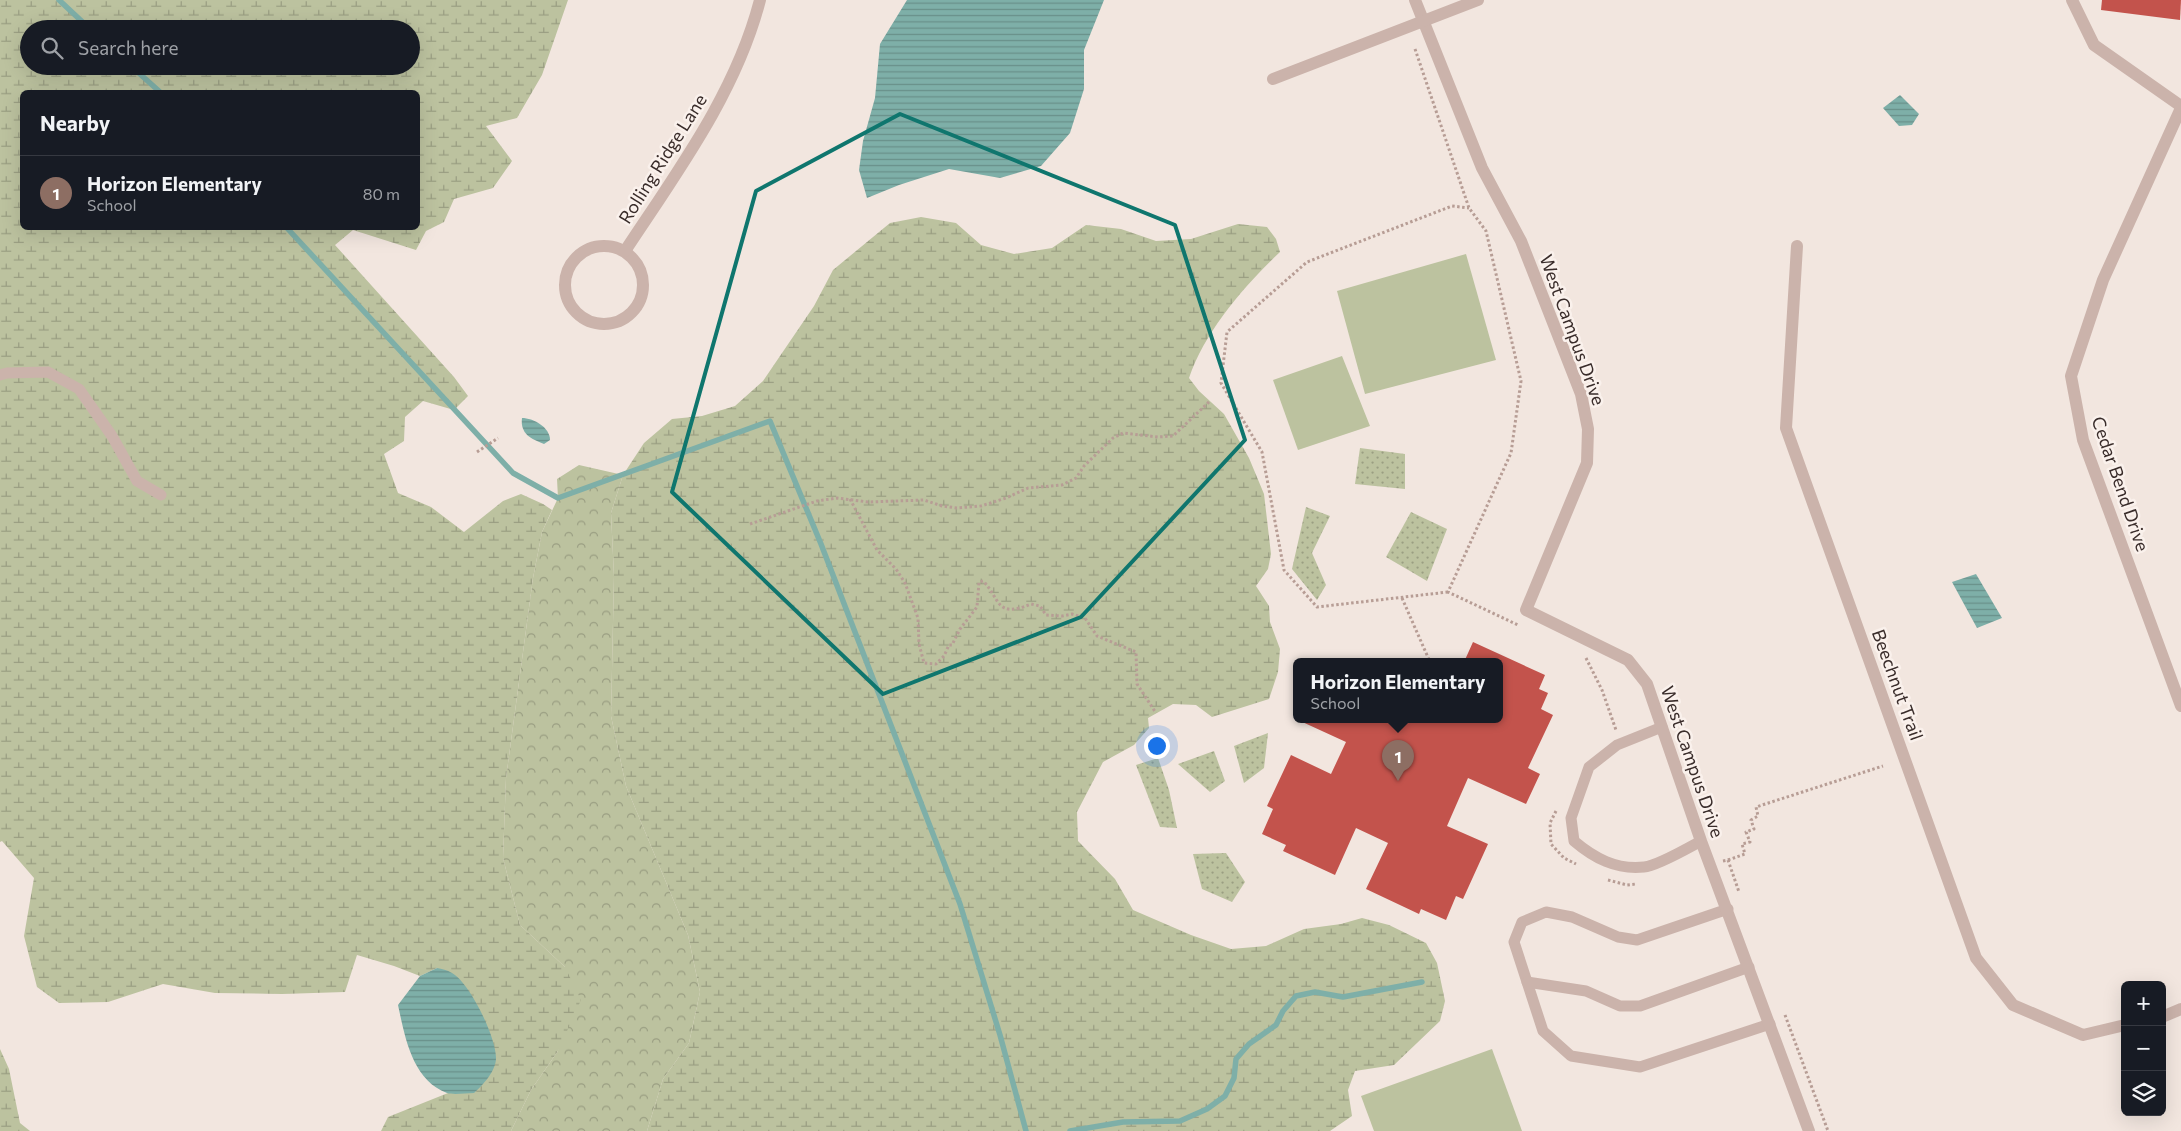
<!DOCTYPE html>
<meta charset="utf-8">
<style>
:root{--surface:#171b24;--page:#20242c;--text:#f1f3f6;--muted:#9ea1a6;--line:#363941;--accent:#93aead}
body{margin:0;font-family:Commissioner,sans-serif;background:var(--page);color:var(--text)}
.controls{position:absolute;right:15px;bottom:15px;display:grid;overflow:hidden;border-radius:8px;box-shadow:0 5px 20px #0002}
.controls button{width:45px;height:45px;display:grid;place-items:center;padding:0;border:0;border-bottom:1px solid var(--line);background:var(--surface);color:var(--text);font:25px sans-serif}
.you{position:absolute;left:1156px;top:745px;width:18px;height:18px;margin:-12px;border:4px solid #fff;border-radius:50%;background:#1a73e8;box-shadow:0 0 0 8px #1a73e833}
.badge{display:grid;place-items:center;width:32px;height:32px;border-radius:50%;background:var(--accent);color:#fff;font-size:16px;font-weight:700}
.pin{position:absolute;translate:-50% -41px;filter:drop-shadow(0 1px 2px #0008)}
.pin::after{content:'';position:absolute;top:26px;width:18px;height:15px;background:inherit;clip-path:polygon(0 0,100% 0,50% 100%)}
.popup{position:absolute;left:1293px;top:658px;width:210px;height:65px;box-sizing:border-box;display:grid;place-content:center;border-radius:8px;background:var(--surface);filter:drop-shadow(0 1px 4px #0005);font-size:16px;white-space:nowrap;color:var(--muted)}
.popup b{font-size:19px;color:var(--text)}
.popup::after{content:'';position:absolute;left:50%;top:100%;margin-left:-10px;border:10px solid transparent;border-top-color:var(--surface)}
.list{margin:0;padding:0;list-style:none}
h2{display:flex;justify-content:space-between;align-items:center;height:65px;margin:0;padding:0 20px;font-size:21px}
h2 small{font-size:16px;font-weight:400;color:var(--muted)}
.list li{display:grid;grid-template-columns:32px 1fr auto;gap:15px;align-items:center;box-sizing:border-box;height:75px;padding:0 20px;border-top:1px solid var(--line)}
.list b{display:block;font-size:19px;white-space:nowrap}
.list p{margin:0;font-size:16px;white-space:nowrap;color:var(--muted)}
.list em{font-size:16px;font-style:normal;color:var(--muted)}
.icon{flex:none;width:28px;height:28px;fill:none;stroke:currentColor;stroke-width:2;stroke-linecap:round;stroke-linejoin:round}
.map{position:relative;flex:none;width:2181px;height:1131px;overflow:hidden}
.search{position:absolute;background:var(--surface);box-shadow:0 5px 20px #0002;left:20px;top:20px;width:400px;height:55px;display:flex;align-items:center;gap:12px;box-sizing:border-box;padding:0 18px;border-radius:28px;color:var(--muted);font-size:19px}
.panel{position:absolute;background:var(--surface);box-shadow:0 5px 20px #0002;left:20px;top:90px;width:400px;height:140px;border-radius:8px}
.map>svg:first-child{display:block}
.green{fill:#bcc29f}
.forest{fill:url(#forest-crowns)}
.wetland{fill:url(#wetland-marsh);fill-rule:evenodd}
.park{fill:url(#park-dots)}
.water{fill:url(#water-rules)}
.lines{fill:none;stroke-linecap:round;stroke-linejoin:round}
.stream{stroke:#7eafa8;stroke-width:5.5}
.building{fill:#c3534c}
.path{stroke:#b79d95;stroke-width:3;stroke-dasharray:2.5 2.5;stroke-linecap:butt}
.lane{stroke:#cbb3ab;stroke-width:11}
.street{stroke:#cbb3ab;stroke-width:12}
.marked{fill:none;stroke:#0f766e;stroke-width:4;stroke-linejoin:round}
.labels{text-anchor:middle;stroke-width:5;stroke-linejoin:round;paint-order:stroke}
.street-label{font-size:18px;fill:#392c2a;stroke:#faf1ec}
</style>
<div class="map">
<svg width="2181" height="1131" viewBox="0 0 2181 1131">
<defs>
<pattern id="forest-crowns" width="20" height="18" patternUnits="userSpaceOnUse" patternTransform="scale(1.25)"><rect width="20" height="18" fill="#bcc29f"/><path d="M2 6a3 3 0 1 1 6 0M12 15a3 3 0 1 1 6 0" fill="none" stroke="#9a9e82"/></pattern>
<pattern id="wetland-marsh" width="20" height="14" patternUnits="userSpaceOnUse" patternTransform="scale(1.25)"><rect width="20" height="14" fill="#bcc29f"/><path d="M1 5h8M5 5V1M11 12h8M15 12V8" fill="none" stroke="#9a9e82"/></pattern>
<pattern id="park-dots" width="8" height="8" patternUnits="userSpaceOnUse" patternTransform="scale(1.25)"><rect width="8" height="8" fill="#bcc29f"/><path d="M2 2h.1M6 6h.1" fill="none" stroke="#9a9e82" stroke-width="1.8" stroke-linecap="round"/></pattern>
<pattern id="water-rules" width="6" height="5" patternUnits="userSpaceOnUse" patternTransform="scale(1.25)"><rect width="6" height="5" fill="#7eafa8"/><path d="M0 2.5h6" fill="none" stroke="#688f89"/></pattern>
</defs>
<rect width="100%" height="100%" fill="#f2e6df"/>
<g class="green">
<polygon points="1466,254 1496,360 1365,394 1337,291"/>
<polygon points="1342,356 1370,426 1298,450 1273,380"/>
<polygon points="1492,1049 1522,1131 1374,1131 1361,1096"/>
</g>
<polygon class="forest" points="579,465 623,475 611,513 614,576 611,716 626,786 688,935 700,992 689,1043 663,1079 647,1131 511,1131 531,1090 558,1051 565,967 520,925 503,858 506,778 533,578 542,532 558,498 557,479"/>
<g class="wetland">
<path d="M0,0H568L542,75L517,118L486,126L512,161L493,188L454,199L444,222L426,231L416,250L353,230L335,245L454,377L468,396L454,410L423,401L405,417L404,441L384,454L398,493L431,507L464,532L503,501L521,494L543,504L552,510L542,532L533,578L506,778L503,858L520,925L565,967L581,1000L558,1051L531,1090L511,1131H381L388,1117L448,1093H474L437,968L420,976L394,966L357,955L345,992L282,994L215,993L163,984L108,1002L59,1003L37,987L24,936L34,878L2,841L0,842ZM29,29H411V66H29ZM22,92H418V228H22Z"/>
<path d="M921,217L956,223L981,245L1014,254L1052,248L1086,225L1121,229L1156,241L1191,239L1238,224L1267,227L1276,239L1280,252C1244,286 1205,331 1189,378L1199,391L1224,414L1249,458L1264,494L1271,554L1268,569L1256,586L1269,606L1270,622L1280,649L1278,672L1269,699L1212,717L1196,705L1173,704L1148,718L1149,728L1134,745L1103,762L1077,812L1078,841L1115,879L1133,910L1191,935L1231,949L1266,946L1304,929L1341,924L1362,918L1389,925L1426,943L1437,963L1445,1001L1440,1021L1394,1065L1355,1071L1348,1090L1352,1116L1330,1131H647L663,1079L689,1043L700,992L688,935L626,786L611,716L614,576L611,513L623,475L644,443L672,419L702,416L735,406L763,381L814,306L833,270L890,223Z"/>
<polygon points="0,1049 9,1069 20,1123 30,1131 0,1131"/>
</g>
<g class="park">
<polygon points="1360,448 1405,454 1405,489 1355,484"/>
<polygon points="1306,507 1330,516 1312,553 1326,585 1317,600 1292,569"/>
<polygon points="1411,512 1447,529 1427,581 1386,557"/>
<polygon points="1268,733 1264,768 1244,783 1234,746"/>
<polygon points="1214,751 1225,781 1210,792 1178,764"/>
<polygon points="1158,758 1169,790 1177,828 1160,827 1136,765"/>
<polygon points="1226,853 1245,882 1232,902 1202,889 1193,854"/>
</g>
<g class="water">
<polygon points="907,0 1104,0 1084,50 1084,89 1070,133 1041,166 1000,178 949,169 899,185 867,198 859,170 863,141 875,98 880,44"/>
<polygon points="1900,95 1919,114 1912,125 1899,126 1883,108"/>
<path d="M522,418C533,418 550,427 550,440L544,444C531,439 520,434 522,418Z"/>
<polygon points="1976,574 2002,618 1977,628 1952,582"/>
<path d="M437,968C442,969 447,970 452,973C470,983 496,1037 496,1058C496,1071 483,1085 474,1093C466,1093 454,1095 447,1093C412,1080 405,1037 398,1005L420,976Z"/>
</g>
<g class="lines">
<g class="stream">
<polyline points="59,0 90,29"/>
<polyline points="131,66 160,92"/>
<polyline points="287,228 513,473 558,498 770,421 821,544 960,904 1000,1035 1026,1131"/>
<polyline points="1070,1131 1123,1122 1180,1121 1207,1109 1225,1096 1234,1078 1236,1059 1249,1044 1276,1025 1283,1011 1296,996 1315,992 1343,997 1422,982"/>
</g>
</g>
<g class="building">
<polygon points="2102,0 2181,0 2180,20 2101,10"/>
<polygon points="1473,642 1545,675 1539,689 1548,693 1541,709 1553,715 1528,768 1540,774 1526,804 1468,778 1447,826 1488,844 1463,899 1456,896 1446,920 1421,909 1419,914 1366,889 1388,843 1356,828 1335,875 1283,851 1286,845 1262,834 1273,809 1267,806 1291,755 1331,774 1346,742 1298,720 1499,720 1499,662 1464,662"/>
</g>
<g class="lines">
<g class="path">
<polyline points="1415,49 1469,208 1486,231 1521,381 1511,453 1448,592 1518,625"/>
<polyline points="477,452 498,438"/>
<path d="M850,499L877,550L896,569L905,583L918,618L919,644L924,663L936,664L944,656L949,645H952L960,629L977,607L979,582L983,581C1001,599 995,619 1031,604L1040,606L1046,615L1062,616L1072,614L1085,618L1097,636L1136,652L1137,684L1156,713"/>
<polyline points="750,524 817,501 837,498 868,502 924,500 942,506 957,508 981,506 1006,498 1028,488 1062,485 1076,478 1084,466 1113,438 1123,433 1158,437 1173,436 1210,401"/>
<polyline points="1448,592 1317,607 1284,570 1262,452 1221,383 1227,332 1307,262 1452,206 1469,208"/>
<polyline points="1402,598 1430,662"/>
<polyline points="1586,658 1602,690 1616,730"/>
<polyline points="1556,811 1550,823 1551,844 1564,858 1576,864"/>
<polyline points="1728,860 1745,854 1742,844 1750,842 1746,832 1754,829 1751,820 1758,816 1756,807 1883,766"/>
<polyline points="1723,861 1728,860 1739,892"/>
<polyline points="1608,880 1627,885 1636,884"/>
<polyline points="1785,1015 1828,1131"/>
</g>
<g class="lane">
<polyline points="0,375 7,373 48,372 79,389 112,436 137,481 161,495"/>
<path d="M1662,727L1617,745L1589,767L1571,818L1574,841C1594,858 1616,870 1644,867C1657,866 1688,848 1701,841"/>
<polyline points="1728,909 1637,940 1618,937 1572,917 1546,912 1522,922 1514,942 1543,1031 1571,1056 1640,1067 1770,1024"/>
<polyline points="1527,982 1586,991 1620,1006 1640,1006 1749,967"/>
</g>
<g class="street">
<polyline points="1415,0 1482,168 1521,241 1581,394 1588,429 1587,463 1526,610 1628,660 1647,684 1701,841 1809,1131"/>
<polyline points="2072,0 2094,45 2181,106"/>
<polyline points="1273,79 1478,0"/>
<polyline points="2181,108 2103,280 2071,376 2083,440 2181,706"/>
<polyline points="1797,246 1786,428 1976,958 2013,1005 2083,1035 2125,1025"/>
<circle cx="604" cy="285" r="39"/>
<path d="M625,251C677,172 736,93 760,0"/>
<polyline points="2162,1017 2181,1009"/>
</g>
</g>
<path class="marked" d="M900,114L1175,225L1245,440L1081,617L883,694L672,492L756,191Z"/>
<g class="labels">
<g class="street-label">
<text transform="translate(663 159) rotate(-58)" y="6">Rolling Ridge Lane</text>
<text transform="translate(1572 330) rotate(70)" y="6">West Campus Drive</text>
<text transform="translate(2120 484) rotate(71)" y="6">Cedar Bend Drive</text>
<text transform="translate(1897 685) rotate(70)" y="6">Beechnut Trail</text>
<text transform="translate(1692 762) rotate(71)" y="6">West Campus Drive</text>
</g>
</g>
</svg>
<div class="controls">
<button>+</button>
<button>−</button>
<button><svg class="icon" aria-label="layers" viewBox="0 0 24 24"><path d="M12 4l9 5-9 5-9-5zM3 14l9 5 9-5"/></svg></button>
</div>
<div class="you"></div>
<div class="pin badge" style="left:1398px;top:781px;background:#8d6e63">1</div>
<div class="popup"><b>Horizon Elementary</b>School</div>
<div class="search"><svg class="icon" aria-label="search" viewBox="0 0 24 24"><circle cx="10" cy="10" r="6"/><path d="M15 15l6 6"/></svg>Search here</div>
<section class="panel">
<h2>Nearby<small></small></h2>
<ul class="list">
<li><span class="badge" style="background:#8d6e63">1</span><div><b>Horizon Elementary</b><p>School</p></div><em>80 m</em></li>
</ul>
</section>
</div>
